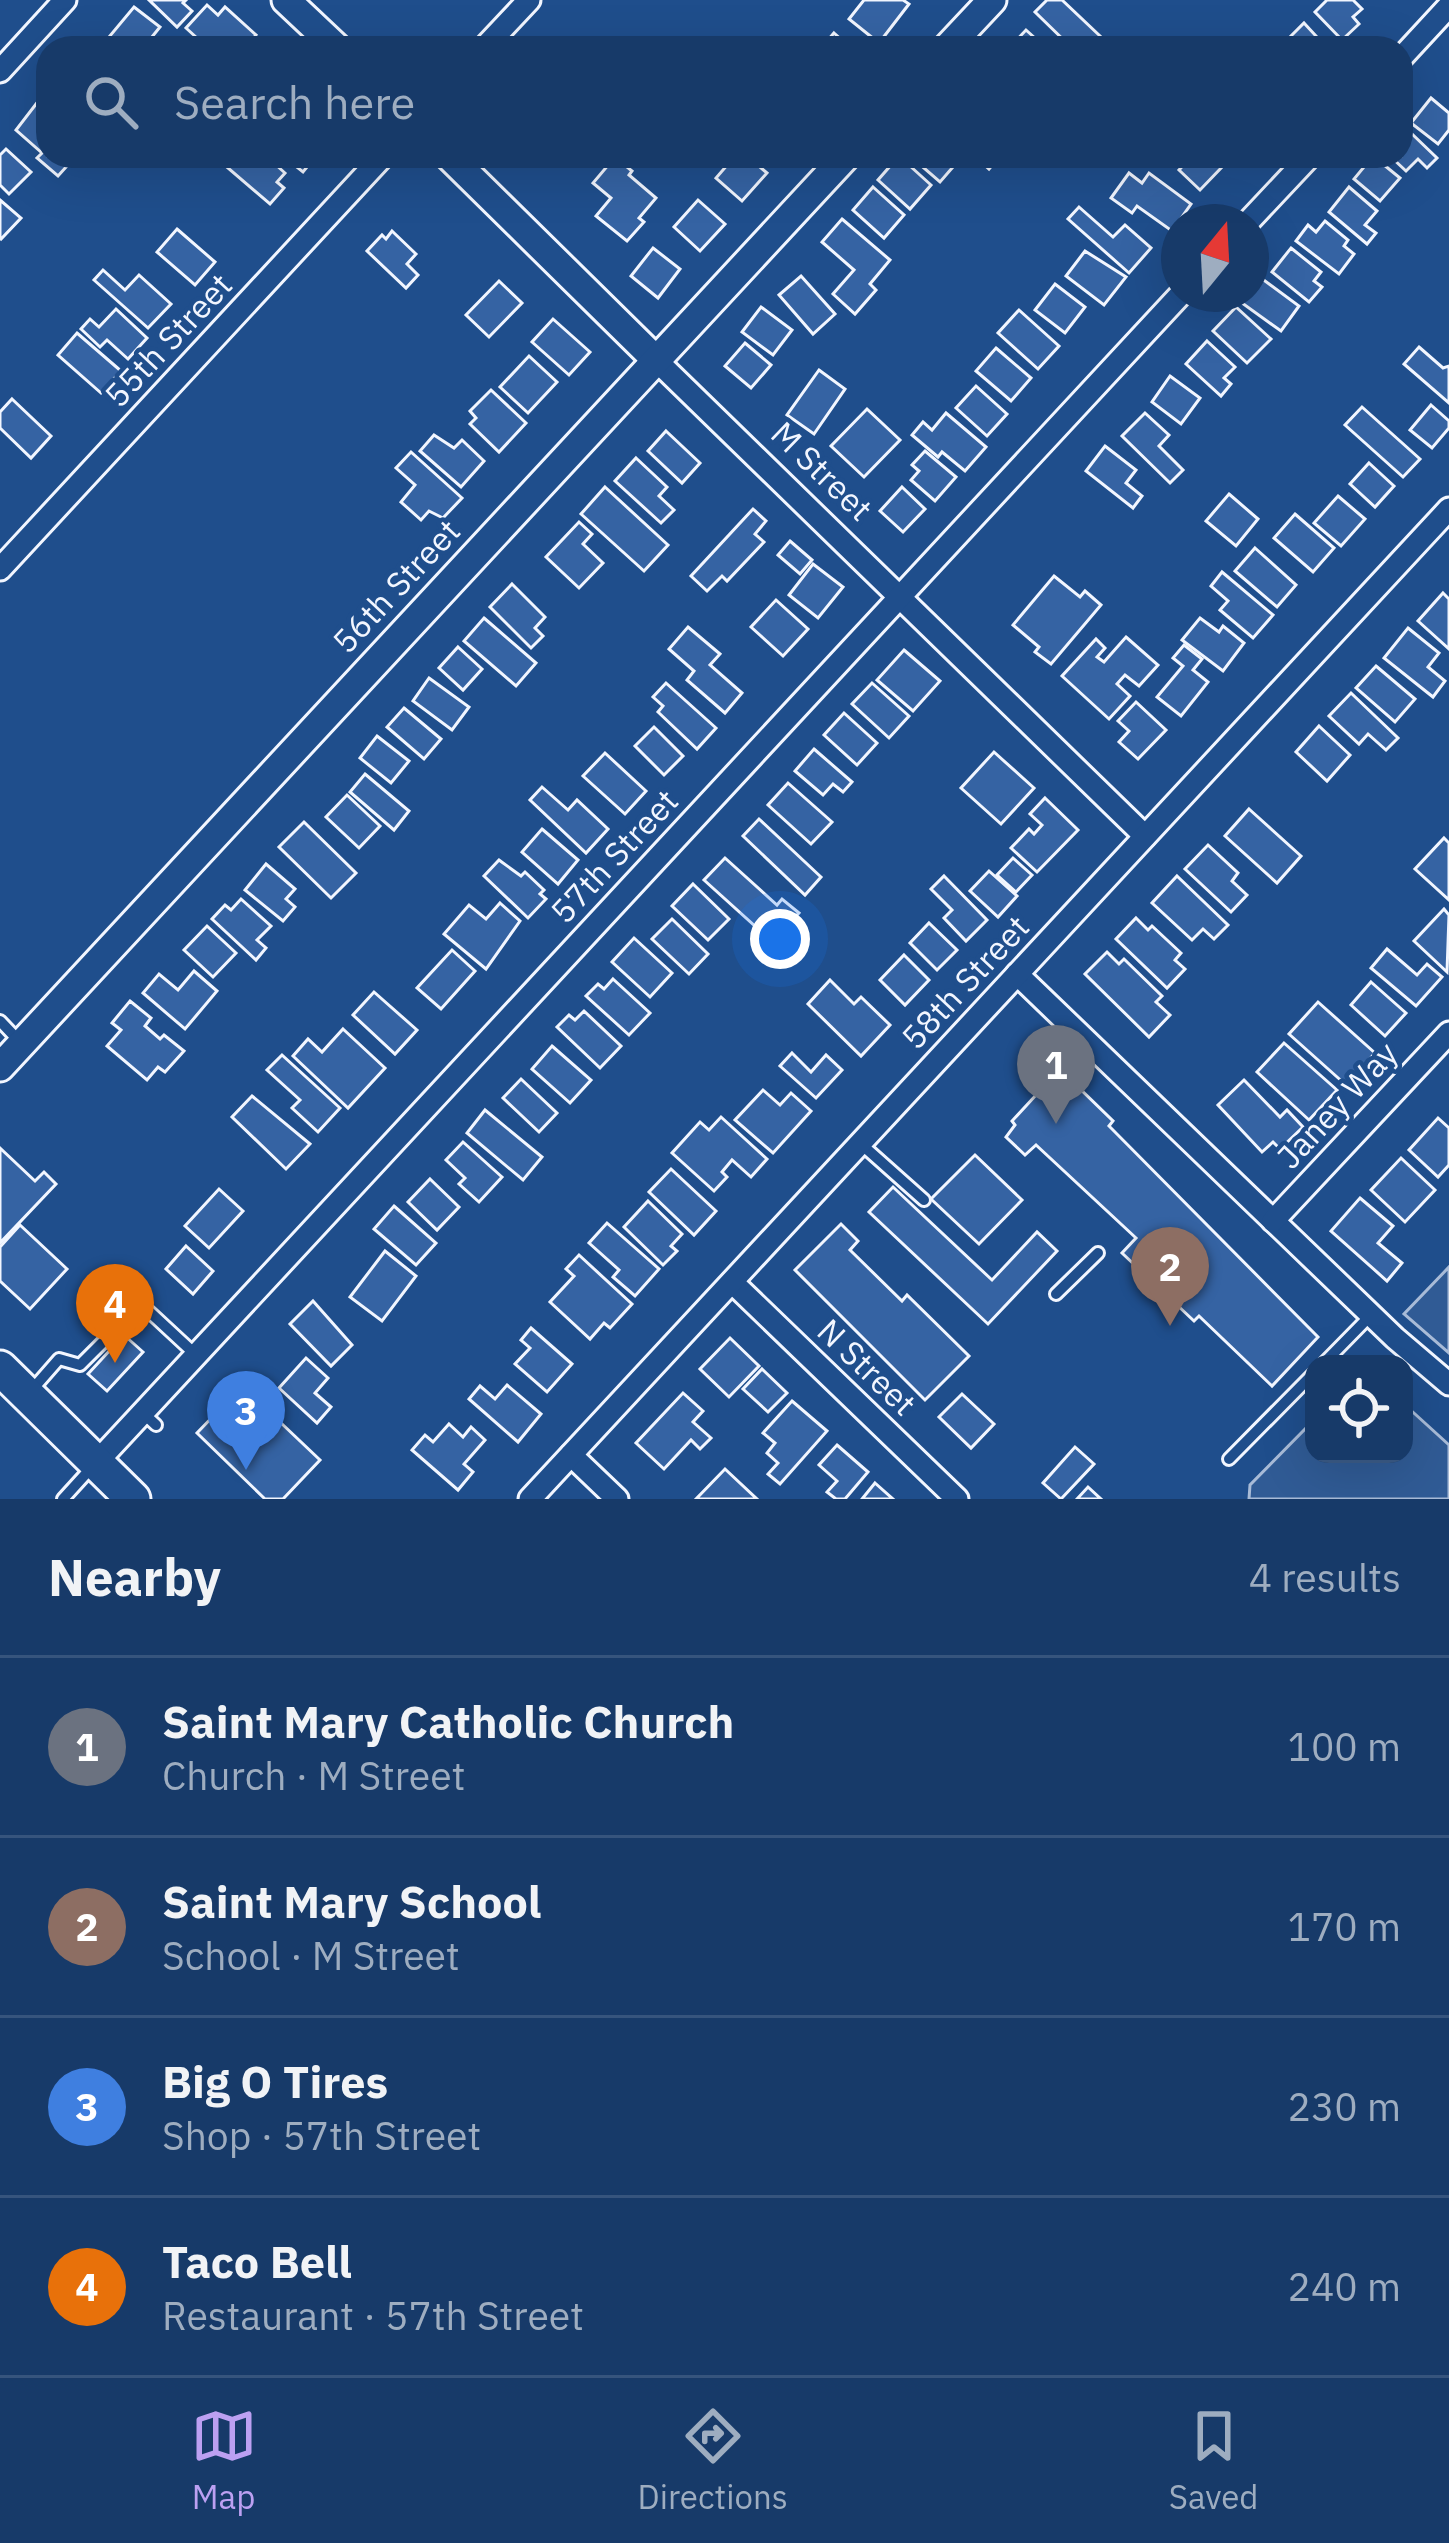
<!DOCTYPE html>
<meta charset="utf-8">
<style>
:root{--surface:#173a69;--page:#20416f;--text:#f1f3f6;--muted:#9eadc0;--line:#36547d;--accent:#bca0f2}
body{margin:0;font-family:"IBM Plex Sans",sans-serif;background:var(--page);color:var(--text)}
.controls{position:absolute;right:36px;bottom:36px;display:grid;overflow:hidden;border-radius:24px;box-shadow:0 12px 48px #0002}
.controls button{width:108px;height:108px;display:grid;place-items:center;padding:0;border:0;border-bottom:3px solid var(--line);background:var(--surface);color:var(--text);font:60px sans-serif}
.compass{position:absolute;left:1161px;top:204px;width:108px;height:108px;border-radius:50%;background:var(--surface);box-shadow:0 12px 48px #0002;rotate:18deg}
.you{position:absolute;left:780px;top:939px;width:42px;height:42px;margin:-30px;border:9px solid #fff;border-radius:50%;background:#1a73e8;box-shadow:0 0 0 18px #1a73e833}
.badge{display:grid;place-items:center;width:78px;height:78px;border-radius:50%;background:var(--accent);color:#fff;font-size:39px;font-weight:700}
.pin{position:absolute;translate:-50% -99px;filter:drop-shadow(0 3px 6px #0008)}
.pin::after{content:'';position:absolute;top:63px;width:42px;height:36px;background:inherit;clip-path:polygon(0 0,100% 0,50% 100%)}
.list{margin:0;padding:0;list-style:none}
h2{display:flex;justify-content:space-between;align-items:center;height:156px;margin:0;padding:0 48px;font-size:51px}
h2 small{font-size:39px;font-weight:400;color:var(--muted)}
.list li{display:grid;grid-template-columns:78px 1fr auto;gap:36px;align-items:center;box-sizing:border-box;height:180px;padding:0 48px;border-top:3px solid var(--line)}
.list b{display:block;font-size:45px;white-space:nowrap}
.list p{margin:0;font-size:39px;white-space:nowrap;color:var(--muted)}
.list em{font-size:39px;font-style:normal;color:var(--muted)}
.icon{flex:none;width:66px;height:66px;fill:none;stroke:currentColor;stroke-width:2;stroke-linecap:round;stroke-linejoin:round}
.map{position:relative;flex:none;width:1449px;height:1499px;overflow:hidden}
.search{position:absolute;background:var(--surface);box-shadow:0 12px 48px #0002;left:36px;right:36px;top:36px;height:132px;display:flex;align-items:center;gap:30px;box-sizing:border-box;padding:0 42px;border-radius:36px;color:var(--muted);font-size:45px}
.sheet{height:876px;background:var(--surface)}
nav{display:flex;justify-content:space-around;align-items:center;box-sizing:border-box;height:168px;border-top:3px solid var(--line);background:var(--surface);font-size:33px;color:var(--muted)}
nav a{display:grid;justify-items:center;gap:6px}
nav .on{color:var(--accent)}
.map>svg:first-child{display:block}
.green{fill:#305b95;stroke:#a8bbd7;stroke-width:3}
.building{fill:#3563a3;stroke:#f2f6ff;stroke-width:3}
.lines{fill:none;stroke-linecap:round;stroke-linejoin:round}
.lane-casing{stroke:#f2f6ff;stroke-width:16}
.street-casing{stroke:#f2f6ff;stroke-width:27}
.secondary-casing{stroke:#f2f6ff;stroke-width:33}
.primary-casing{stroke:#f2f6ff;stroke-width:39}
.lane{stroke:#1f4e8c;stroke-width:10}
.street{stroke:#1f4e8c;stroke-width:21}
.secondary{stroke:#1f4e8c;stroke-width:27}
.primary{stroke:#1f4e8c;stroke-width:33}
.labels{text-anchor:middle;stroke-width:9;stroke-linejoin:round;paint-order:stroke}
.street-label{font-size:33px;fill:#f2f6ff;stroke:#1f4e8c}
</style>
<div class="map">
<svg width="1449" height="1499" viewBox="0 0 1449 1499">
<rect width="100%" height="100%" fill="#1f4e8c"/>
<g class="green">
<polygon points="1449,1267 1449,1353 1404,1314"/>
<polygon points="1404,1404 1449,1445 1449,1499 1249,1499 1250,1485 1314,1420 1314,1454 1404,1454"/>
</g>
<g class="building">
<polygon points="149,0 186,0 183,3 192,11 177,27"/>
<polygon points="864,0 903,0 909,4 879,43 849,19"/>
<polygon points="1047,0 1062,0 1100,36 1088,48 1072,48 1035,12"/>
<polygon points="1327,0 1353,0 1362,9 1353,17 1359,24 1342,40 1315,12"/>
<polygon points="207,5 218,15 225,7 256,35 245,48 227,48 220,42 208,48 186,28"/>
<polygon points="134,7 160,27 143,48 110,48 104,43"/>
<polygon points="1304,23 1327,48 1279,48"/>
<polygon points="1026,30 1046,48 1009,48"/>
<polygon points="834,33 851,48 821,48"/>
<polygon points="43,95 48,99 48,156 76,156 58,176 37,158 42,153 16,130"/>
<polygon points="1431,98 1449,113 1449,130 1438,144 1411,123"/>
<polygon points="1411,133 1437,158 1427,168 1418,159 1406,171 1390,156 1401,156 1401,144"/>
<polygon points="6,149 31,172 9,194 0,185 0,155"/>
<polygon points="214,156 245,156 254,163 266,156 285,173 277,182 284,188 270,204"/>
<polygon points="283,156 316,156 303,172"/>
<polygon points="735,156 747,156 767,173 742,201 716,178"/>
<polygon points="899,156 931,185 910,209 878,180"/>
<polygon points="910,156 955,156 959,160 940,182"/>
<polygon points="975,156 1000,156 989,169"/>
<polygon points="1192,156 1210,156 1222,167 1200,190 1179,170"/>
<polygon points="1373,156 1400,178 1380,201 1354,179"/>
<polygon points="615,157 632,171 629,175 656,198 639,218 644,222 627,241 596,216 611,198 593,183"/>
<polygon points="1129,173 1142,183 1149,173 1191,204 1172,231 1137,206 1132,213 1111,198"/>
<polygon points="873,187 904,215 884,238 853,210"/>
<polygon points="1349,187 1377,211 1365,225 1376,233 1367,244 1329,212"/>
<polygon points="0,200 21,218 1,239 0,238"/>
<polygon points="698,200 725,224 700,251 674,227"/>
<polygon points="1079,207 1113,237 1125,225 1151,248 1129,273 1068,219"/>
<polygon points="842,219 890,260 870,284 876,290 855,314 833,294 854,270 822,242"/>
<polygon points="1325,221 1348,240 1344,246 1354,254 1339,274 1296,241 1308,225 1316,232"/>
<polygon points="177,229 215,262 195,285 157,252"/>
<polygon points="392,231 416,254 407,264 418,275 406,288 367,251 382,235 386,239"/>
<polygon points="653,248 680,269 658,298 631,276"/>
<polygon points="1291,248 1321,272 1314,281 1322,287 1309,302 1272,272"/>
<polygon points="1085,251 1126,277 1104,305 1066,276"/>
<polygon points="103,270 125,290 139,275 171,304 148,328 94,280"/>
<polygon points="801,276 835,314 813,334 779,295"/>
<polygon points="1261,278 1299,306 1281,331 1242,303"/>
<polygon points="499,281 522,303 489,337 466,315"/>
<polygon points="1055,284 1085,307 1065,333 1035,310"/>
<polygon points="761,307 792,330 773,355 742,332"/>
<polygon points="1236,307 1271,339 1247,363 1213,331"/>
<polygon points="116,309 147,338 128,359 107,340 100,347 81,329 90,319 99,327"/>
<polygon points="1019,310 1059,346 1038,369 998,333"/>
<polygon points="553,319 590,352 569,375 532,342"/>
<polygon points="77,333 121,371 101,393 58,355"/>
<polygon points="1207,341 1235,367 1224,378 1231,384 1221,396 1186,364"/>
<polygon points="745,343 771,365 751,388 725,366"/>
<polygon points="1419,347 1443,368 1449,366 1449,403 1404,364"/>
<polygon points="996,348 1031,378 1011,401 976,371"/>
<polygon points="529,356 557,382 528,413 500,387"/>
<polygon points="819,370 845,389 814,434 787,415"/>
<polygon points="1170,376 1200,398 1181,424 1152,402"/>
<polygon points="976,386 1007,414 987,436 956,408"/>
<polygon points="491,390 526,423 499,452 470,424 476,418 470,411"/>
<polygon points="12,399 51,436 31,458 0,428 0,412"/>
<polygon points="1431,405 1449,421 1449,428 1432,448 1410,430"/>
<polygon points="1362,407 1420,459 1403,477 1345,425"/>
<polygon points="867,409 900,440 864,477 831,446"/>
<polygon points="946,413 986,447 965,471 942,452 938,457 912,435 923,422 932,430"/>
<polygon points="1145,413 1169,435 1159,446 1183,470 1170,483 1122,436"/>
<polygon points="666,431 700,463 682,483 648,451"/>
<polygon points="434,435 454,448 462,440 484,461 461,487 420,451"/>
<polygon points="1105,446 1136,470 1126,483 1142,496 1133,508 1086,471"/>
<polygon points="925,451 956,477 935,501 911,480 919,471 912,465"/>
<polygon points="411,452 462,498 443,518 429,511 421,520 401,502 415,485 396,468"/>
<polygon points="636,458 667,487 659,496 674,510 661,523 615,481"/>
<polygon points="1369,463 1394,486 1375,507 1350,484"/>
<polygon points="605,487 668,545 644,571 581,514"/>
<polygon points="902,487 925,509 903,532 880,511"/>
<polygon points="1229,494 1258,519 1236,546 1206,521"/>
<polygon points="1338,496 1365,519 1341,546 1314,523"/>
<polygon points="753,509 766,521 755,534 764,542 727,581 722,576 707,591 691,576"/>
<polygon points="1295,514 1334,548 1313,572 1274,538"/>
<polygon points="579,522 592,534 583,544 603,563 579,588 546,557"/>
<polygon points="790,541 812,560 800,574 778,555"/>
<polygon points="1255,548 1296,585 1277,607 1235,571"/>
<polygon points="813,564 843,587 818,618 789,595"/>
<polygon points="1222,572 1273,615 1253,638 1220,610 1228,601 1211,586"/>
<polygon points="1054,576 1080,597 1085,591 1101,605 1051,664 1035,652 1039,647 1013,625"/>
<polygon points="512,584 545,617 535,628 543,636 531,648 490,607"/>
<polygon points="1443,593 1449,599 1449,649 1418,621"/>
<polygon points="776,600 808,629 783,656 751,627"/>
<polygon points="484,618 536,663 516,686 464,641"/>
<polygon points="1200,618 1219,632 1223,626 1244,643 1223,671 1182,640"/>
<polygon points="688,627 720,654 710,665 742,693 725,713 687,680 694,671 669,649"/>
<polygon points="1408,628 1439,653 1428,667 1445,681 1433,697 1384,658"/>
<polygon points="1126,637 1158,665 1139,686 1125,675 1117,684 1130,696 1109,719 1062,676 1096,639 1105,648 1097,657 1104,662"/>
<polygon points="1184,645 1202,659 1193,670 1208,682 1181,716 1157,697 1183,666 1173,658"/>
<polygon points="458,647 482,669 463,690 439,668"/>
<polygon points="904,650 940,681 913,711 877,680"/>
<polygon points="1376,666 1415,699 1395,722 1356,688"/>
<polygon points="429,678 469,707 452,730 413,701"/>
<polygon points="666,683 716,728 697,749 658,712 663,706 653,697"/>
<polygon points="872,683 909,716 889,738 852,704"/>
<polygon points="1351,693 1398,738 1386,750 1368,734 1359,744 1329,716"/>
<polygon points="1136,702 1166,730 1138,759 1119,742 1129,731 1118,721"/>
<polygon points="404,708 441,739 424,759 387,727"/>
<polygon points="844,713 877,743 857,765 824,735"/>
<polygon points="1319,726 1350,755 1327,781 1296,752"/>
<polygon points="654,727 683,756 664,775 635,746"/>
<polygon points="377,736 409,761 391,783 360,758"/>
<polygon points="814,749 852,782 843,792 833,784 823,795 795,771"/>
<polygon points="994,752 1034,788 1001,824 961,788"/>
<polygon points="605,753 646,791 625,814 583,776"/>
<polygon points="365,774 409,811 394,830 350,792"/>
<polygon points="788,783 832,822 811,844 768,805"/>
<polygon points="542,787 568,810 577,800 608,829 586,853 530,800"/>
<polygon points="347,795 380,826 359,848 326,817"/>
<polygon points="1045,798 1078,830 1037,872 1011,848 1029,829 1034,834 1042,825 1030,814"/>
<polygon points="1249,809 1301,856 1277,883 1225,836"/>
<polygon points="759,819 821,877 805,895 743,836"/>
<polygon points="304,822 356,873 331,898 279,847"/>
<polygon points="542,829 578,860 558,884 522,852"/>
<polygon points="1444,838 1449,843 1449,900 1415,869"/>
<polygon points="1208,845 1238,873 1232,881 1247,895 1231,912 1185,869"/>
<polygon points="725,858 777,905 782,899 799,913 786,927 780,921 766,936 704,880"/>
<polygon points="1013,858 1032,875 1016,892 997,875"/>
<polygon points="499,860 521,876 525,872 544,890 540,894 546,899 528,918 484,876"/>
<polygon points="266,864 295,889 286,899 295,907 283,921 245,890"/>
<polygon points="989,871 1017,896 998,917 970,891"/>
<polygon points="944,876 987,920 966,941 944,918 952,910 931,889"/>
<polygon points="1177,876 1228,925 1214,939 1203,929 1192,940 1152,903"/>
<polygon points="693,884 729,919 708,940 672,906"/>
<polygon points="241,899 271,926 257,940 266,948 256,960 212,919 225,905 231,910"/>
<polygon points="500,903 520,921 486,969 444,934 469,905 486,919"/>
<polygon points="1444,909 1449,915 1447,972 1414,941"/>
<polygon points="1136,918 1148,930 1152,926 1181,953 1175,960 1185,969 1167,988 1116,939"/>
<polygon points="672,919 708,954 689,974 652,939"/>
<polygon points="929,923 957,950 937,970 910,943"/>
<polygon points="207,926 236,953 213,977 184,950"/>
<polygon points="634,938 672,973 650,997 612,962"/>
<polygon points="1387,949 1417,975 1427,964 1442,977 1416,1006 1371,968"/>
<polygon points="452,950 475,971 441,1009 417,988"/>
<polygon points="1107,952 1119,964 1124,959 1162,996 1156,1002 1170,1015 1149,1037 1085,974"/>
<polygon points="904,955 929,980 905,1005 880,980"/>
<polygon points="194,971 217,991 185,1029 143,993 159,974 178,990"/>
<polygon points="613,979 650,1013 629,1035 586,996 598,984 604,989"/>
<polygon points="830,980 854,1004 861,997 890,1025 861,1056 808,1004"/>
<polygon points="1371,982 1406,1013 1385,1036 1351,1005"/>
<polygon points="374,992 417,1030 395,1054 353,1015"/>
<polygon points="130,1001 151,1018 145,1026 160,1039 164,1035 184,1051 165,1072 158,1067 147,1080 107,1046 121,1030 112,1023"/>
<polygon points="1318,1002 1375,1053 1346,1085 1289,1034"/>
<polygon points="584,1011 621,1046 600,1068 557,1027 569,1015 575,1020"/>
<polygon points="343,1029 385,1068 348,1108 293,1056 308,1039 322,1052"/>
<polygon points="1284,1043 1337,1090 1309,1120 1257,1072"/>
<polygon points="552,1046 591,1080 570,1103 532,1069"/>
<polygon points="792,1053 811,1072 826,1055 842,1070 816,1098 780,1066"/>
<polygon points="282,1055 340,1108 318,1132 292,1108 300,1100 267,1070"/>
<polygon points="521,1079 557,1113 539,1132 503,1098"/>
<polygon points="1244,1080 1280,1117 1287,1110 1303,1127 1280,1149 1273,1142 1262,1152 1218,1105"/>
<polygon points="1048,1082 1054,1087 1059,1082 1071,1093 1077,1086 1113,1121 1109,1126 1318,1337 1272,1386 1199,1316 1194,1321 1122,1253 1136,1238 1036,1145 1025,1155 1006,1137 1015,1125 1012,1121"/>
<polygon points="763,1090 780,1105 791,1093 811,1111 773,1153 735,1120"/>
<polygon points="252,1096 310,1144 286,1169 232,1117"/>
<polygon points="485,1110 542,1157 523,1180 467,1133"/>
<polygon points="721,1117 767,1159 751,1177 732,1160 722,1172 727,1177 714,1191 672,1153 700,1122 709,1130"/>
<polygon points="1438,1118 1449,1128 1449,1165 1438,1177 1409,1150"/>
<polygon points="463,1142 502,1177 479,1202 459,1184 465,1178 446,1160"/>
<polygon points="0,1148 35,1181 44,1172 56,1184 0,1243"/>
<polygon points="975,1155 1022,1200 979,1244 931,1199"/>
<polygon points="1401,1158 1435,1190 1405,1222 1371,1190"/>
<polygon points="671,1169 716,1211 694,1235 649,1192"/>
<polygon points="430,1179 459,1207 437,1230 408,1202"/>
<polygon points="893,1187 992,1280 1037,1232 1057,1251 988,1324 869,1212"/>
<polygon points="219,1189 243,1211 209,1248 185,1226"/>
<polygon points="1360,1198 1393,1226 1378,1243 1402,1263 1387,1281 1331,1231"/>
<polygon points="648,1201 682,1234 671,1246 677,1251 663,1265 624,1227"/>
<polygon points="394,1206 436,1243 416,1265 374,1229"/>
<polygon points="607,1223 659,1269 635,1296 613,1277 619,1270 589,1243"/>
<polygon points="841,1224 858,1241 850,1250 902,1301 907,1295 969,1356 925,1400 795,1270"/>
<polygon points="20,1225 67,1269 30,1309 0,1281 0,1247"/>
<polygon points="186,1246 213,1271 193,1294 166,1269"/>
<polygon points="385,1251 416,1276 382,1321 350,1297"/>
<polygon points="579,1255 632,1304 610,1328 604,1323 590,1339 550,1302 574,1276 566,1269"/>
<polygon points="313,1301 352,1345 331,1366 290,1324"/>
<polygon points="531,1328 572,1364 547,1392 515,1364 530,1348 521,1340"/>
<polygon points="124,1335 143,1352 107,1391 88,1374"/>
<polygon points="730,1338 759,1366 729,1397 700,1369"/>
<polygon points="306,1358 328,1378 315,1393 331,1407 317,1423 279,1388"/>
<polygon points="762,1369 787,1393 768,1412 743,1389"/>
<polygon points="507,1385 541,1414 518,1442 469,1399 480,1386 495,1399"/>
<polygon points="683,1393 703,1411 693,1422 711,1438 700,1449 691,1440 664,1469 636,1443"/>
<polygon points="962,1394 994,1424 971,1448 939,1417"/>
<polygon points="792,1401 827,1431 780,1484 768,1474 778,1463 767,1453 775,1443 763,1433"/>
<polygon points="222,1407 260,1443 280,1422 320,1460 283,1499 265,1499 197,1433"/>
<polygon points="449,1424 463,1437 471,1427 485,1440 464,1464 473,1472 458,1490 412,1450 425,1435 433,1442"/>
<polygon points="837,1445 868,1472 845,1499 836,1499 827,1492 837,1481 819,1465"/>
<polygon points="1075,1447 1094,1464 1061,1499 1043,1483"/>
<polygon points="725,1469 757,1499 696,1499"/>
<polygon points="875,1483 893,1499 862,1499"/>
<polygon points="1088,1487 1101,1499 1077,1499"/>
</g>
<g class="lines">
<defs>
<g id="lane">
<polyline points="0,1021 19,1041"/>
<polyline points="860,1143 924,1200"/>
<polyline points="1056,1294 1098,1253"/>
<polyline points="1323,1364 1371,1315"/>
<polyline points="31,1391 59,1359 80,1365 141,1304 196,1355"/>
<polyline points="142,1412 156,1425"/>
<polyline points="1229,1459 1314,1373"/>
<polyline points="63,1499 93,1466"/>
</g>
<g id="street">
<polyline points="484,48 529,0"/>
<polyline points="1401,58 1449,6"/>
<polyline points="0,71 65,0"/>
<polyline points="1248,222 1310,156"/>
<polyline points="655,359 1145,836"/>
<polyline points="0,569 383,156"/>
<polyline points="1017,974 1395,1338 1449,1384"/>
<polyline points="1273,1221 1449,1033"/>
<polyline points="732,1282 957,1499"/>
<polyline points="571,1455 617,1499"/>
<polyline points="96,1463 1181,294"/>
<polyline points="530,1499 1449,509"/>
</g>
<g id="secondary">
<polyline points="286,0 337,48"/>
<polyline points="947,48 992,0"/>
<polyline points="449,156 655,359"/>
<polyline points="0,1067 846,156"/>
</g>
<polyline id="primary" points="0,1368 133,1499"/>
</defs>
<use href="#lane" class="lane-casing"/>
<use href="#street" class="street-casing"/>
<use href="#secondary" class="secondary-casing"/>
<use href="#primary" class="primary-casing"/>
<use href="#lane" class="lane"/>
<use href="#street" class="street"/>
<use href="#secondary" class="secondary"/>
<use href="#primary" class="primary"/>
</g>
<g class="labels">
<g class="street-label">
<text transform="translate(168 340) rotate(-47)" y="12">55th Street</text>
<text transform="translate(822 471) rotate(44)" y="12">M Street</text>
<text transform="translate(396 586) rotate(-47)" y="12">56th Street</text>
<text transform="translate(614 856) rotate(-47)" y="12">57th Street</text>
<text transform="translate(965 982) rotate(-47)" y="12">58th Street</text>
<text transform="translate(1337 1105) rotate(-47)" y="12">Janey Way</text>
<text transform="translate(867 1367) rotate(44)" y="12">N Street</text>
</g>
</g>
</svg>
<div class="controls">
<button><svg class="icon" aria-label="locate" viewBox="0 0 24 24"><circle cx="12" cy="12" r="6"/><path d="M12 2v4M12 18v4M2 12h4M18 12h4"/></svg></button>
</div>
<svg class="compass" viewBox="-18 -18 36 36"><path d="M0-13l5 13h-10z" fill="#e53935"/><path d="M0 13l5-13h-10z" fill="#9eadc0"/></svg>
<div class="you"></div>
<div class="pin badge" style="left:1056px;top:1124px;background:#6b7280">1</div>
<div class="pin badge" style="left:1170px;top:1326px;background:#8d6e63">2</div>
<div class="pin badge" style="left:246px;top:1470px;background:#3f7fe0">3</div>
<div class="pin badge" style="left:115px;top:1363px;background:#e8710a">4</div>
<div class="search"><svg class="icon" aria-label="search" viewBox="0 0 24 24"><circle cx="10" cy="10" r="6"/><path d="M15 15l6 6"/></svg>Search here</div>
</div>
<section class="sheet">
<h2>Nearby<small>4 results</small></h2>
<ul class="list">
<li><span class="badge" style="background:#6b7280">1</span><div><b>Saint Mary Catholic Church</b><p>Church · M Street</p></div><em>100 m</em></li>
<li><span class="badge" style="background:#8d6e63">2</span><div><b>Saint Mary School</b><p>School · M Street</p></div><em>170 m</em></li>
<li><span class="badge" style="background:#3f7fe0">3</span><div><b>Big O Tires</b><p>Shop · 57th Street</p></div><em>230 m</em></li>
<li><span class="badge" style="background:#e8710a">4</span><div><b>Taco Bell</b><p>Restaurant · 57th Street</p></div><em>240 m</em></li>
</ul>
</section>
<nav>
<a class="on"><svg class="icon" aria-label="map" viewBox="0 0 24 24"><path d="M3 6l6-2 6 2 6-2v14l-6 2-6-2-6 2zM9 4v14M15 6v14"/></svg>Map</a>
<a><svg class="icon" aria-label="directions" viewBox="0 0 24 24"><path d="M12 3l9 9-9 9-9-9zM9 14v-3h6M13 9l2 2-2 2"/></svg>Directions</a>
<a><svg class="icon" aria-label="saved" viewBox="0 0 24 24"><path d="M7 4h10v16l-5-4-5 4z"/></svg>Saved</a>
</nav>
